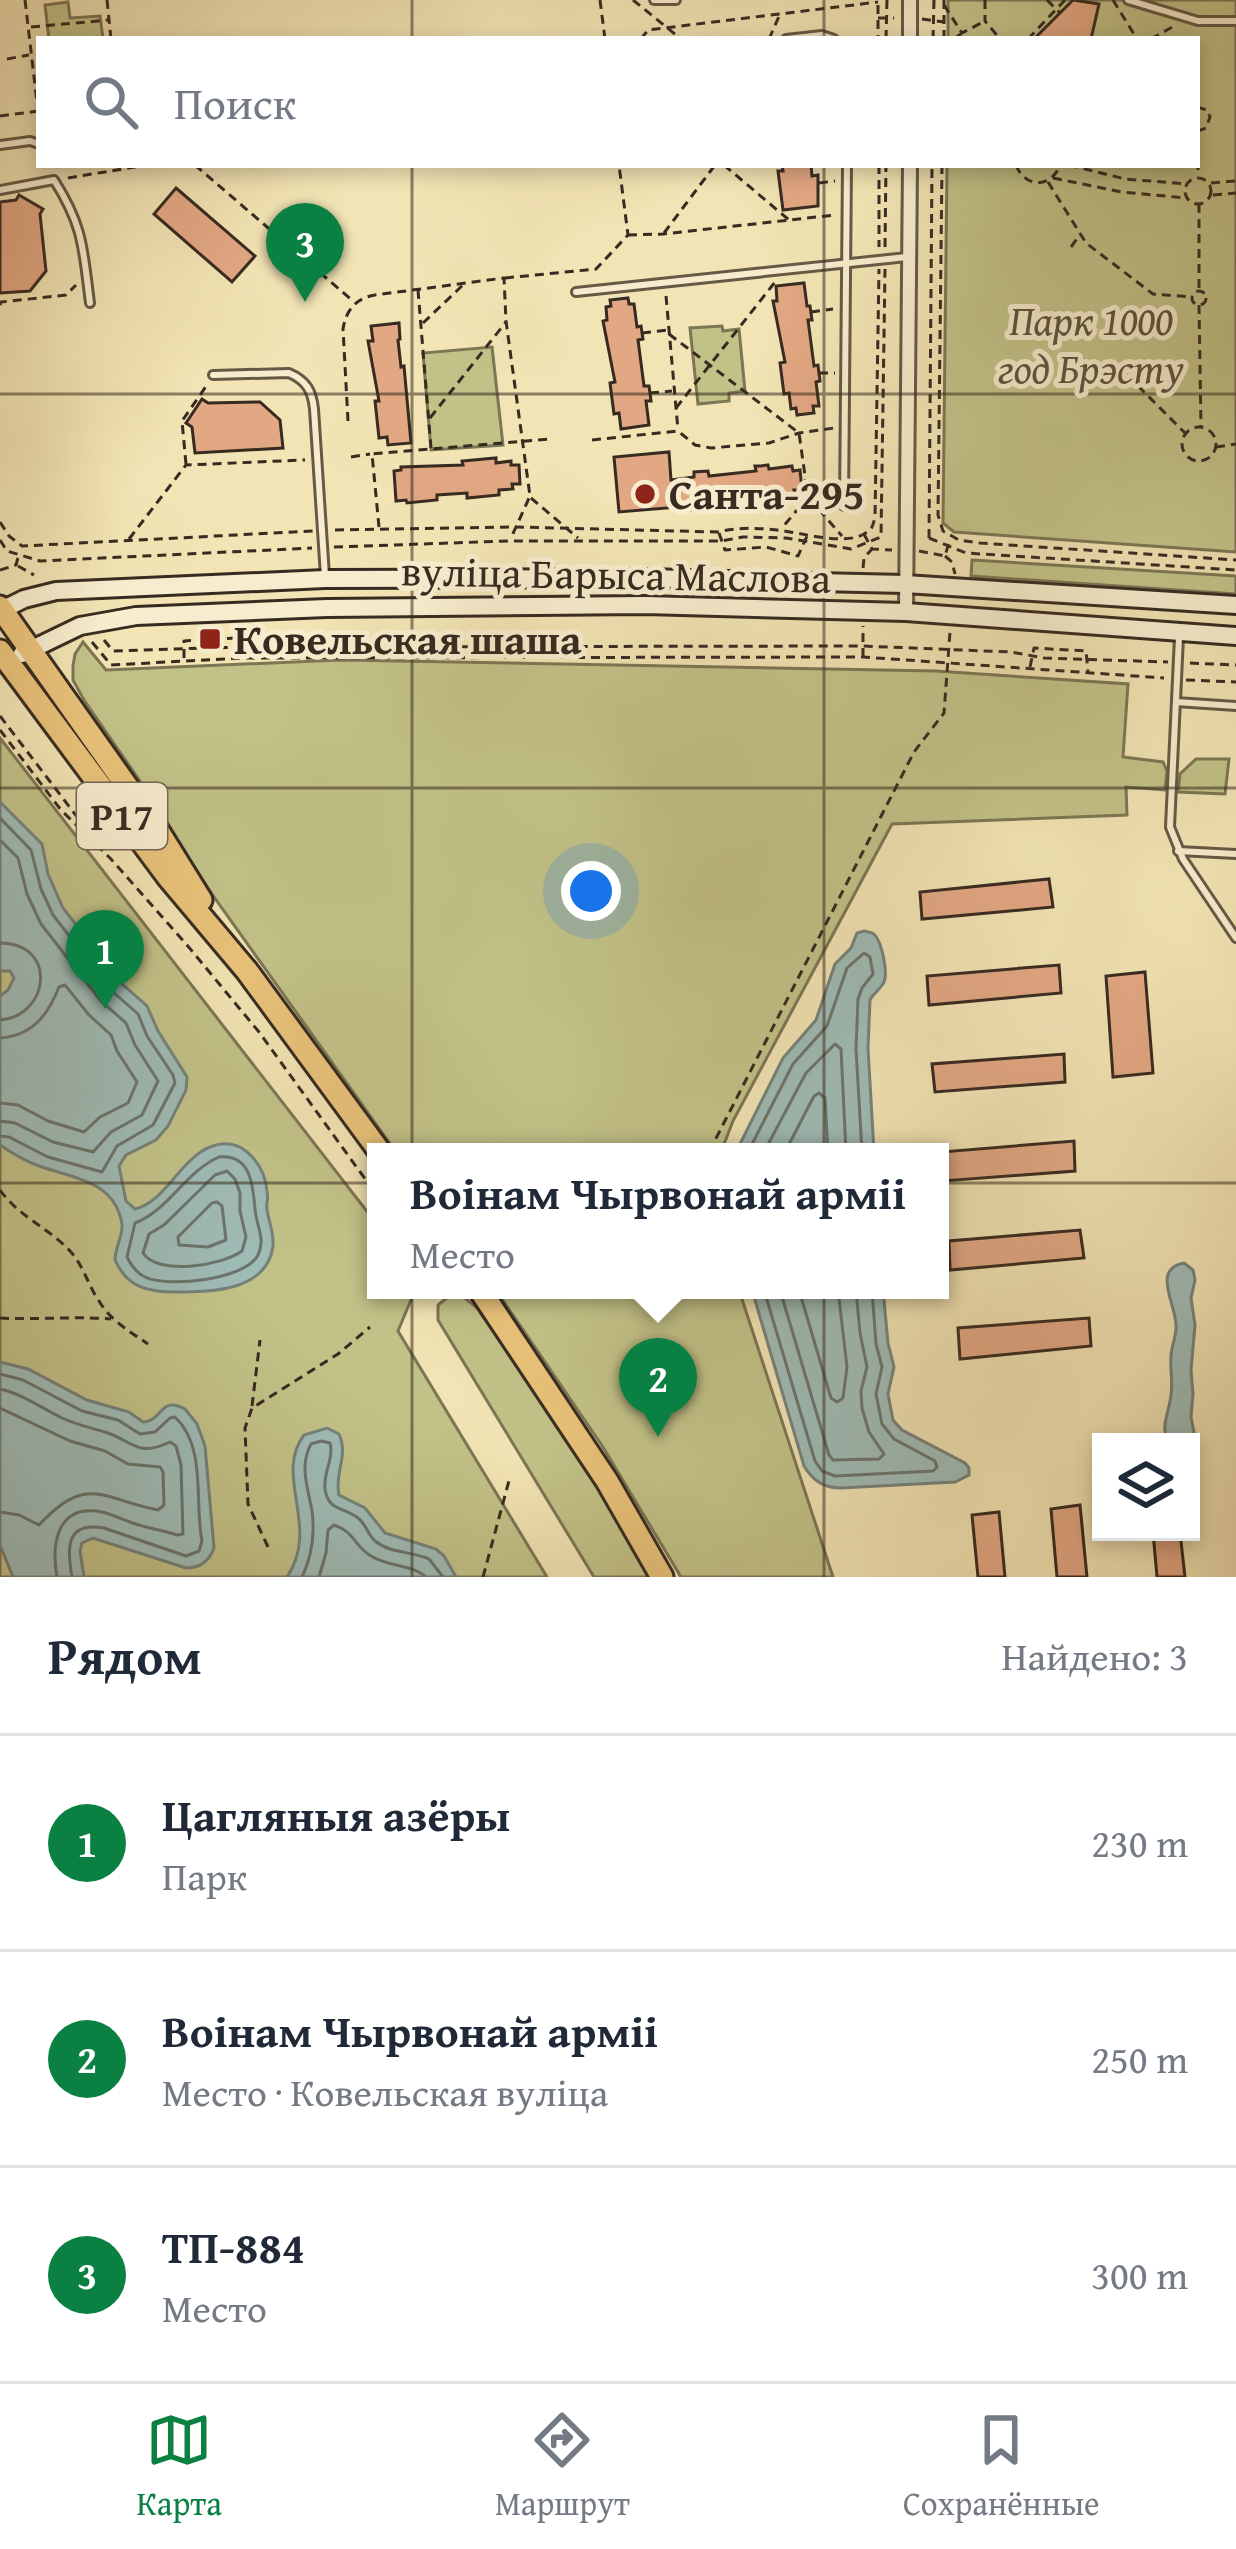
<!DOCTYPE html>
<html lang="ru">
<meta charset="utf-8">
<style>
:root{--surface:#fff;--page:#f2f2f3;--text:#1f2937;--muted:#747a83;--line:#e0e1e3;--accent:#0b8043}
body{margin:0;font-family:"Gentium Book Plus",serif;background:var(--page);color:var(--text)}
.controls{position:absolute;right:36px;bottom:36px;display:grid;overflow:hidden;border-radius:0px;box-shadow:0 6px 18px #0003}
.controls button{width:108px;height:108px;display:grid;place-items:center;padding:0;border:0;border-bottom:3px solid var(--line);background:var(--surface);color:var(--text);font:60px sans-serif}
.you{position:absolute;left:591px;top:891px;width:42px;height:42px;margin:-30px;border:9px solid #fff;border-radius:50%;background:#1a73e8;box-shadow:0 0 0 18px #1a73e833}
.badge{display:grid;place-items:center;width:78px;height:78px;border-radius:50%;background:var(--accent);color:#fff;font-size:39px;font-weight:700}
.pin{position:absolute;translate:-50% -99px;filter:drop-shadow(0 3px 6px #0008)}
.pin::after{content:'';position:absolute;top:63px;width:42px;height:36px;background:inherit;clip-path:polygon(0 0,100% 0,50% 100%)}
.popup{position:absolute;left:367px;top:1143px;width:582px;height:156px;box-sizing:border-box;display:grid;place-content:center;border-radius:0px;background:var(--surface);filter:drop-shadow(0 3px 9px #0005);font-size:39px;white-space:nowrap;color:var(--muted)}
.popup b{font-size:45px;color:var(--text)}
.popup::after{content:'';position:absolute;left:50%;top:100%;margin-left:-24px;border:24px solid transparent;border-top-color:var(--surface)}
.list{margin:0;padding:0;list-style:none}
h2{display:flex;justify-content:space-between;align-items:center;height:156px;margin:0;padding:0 48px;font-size:51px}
h2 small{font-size:39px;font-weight:400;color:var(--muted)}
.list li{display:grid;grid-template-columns:78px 1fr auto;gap:36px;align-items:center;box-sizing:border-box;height:216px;padding:0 48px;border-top:3px solid var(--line)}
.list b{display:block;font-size:45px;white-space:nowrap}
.list p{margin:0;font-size:39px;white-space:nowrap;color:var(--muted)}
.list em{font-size:39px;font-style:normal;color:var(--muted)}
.icon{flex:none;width:66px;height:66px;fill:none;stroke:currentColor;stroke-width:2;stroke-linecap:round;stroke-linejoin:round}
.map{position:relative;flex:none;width:1236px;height:1577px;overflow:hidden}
.search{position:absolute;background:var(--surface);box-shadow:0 6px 18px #0003;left:36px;right:36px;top:36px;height:132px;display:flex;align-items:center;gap:30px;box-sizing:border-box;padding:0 42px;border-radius:0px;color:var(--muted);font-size:45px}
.sheet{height:804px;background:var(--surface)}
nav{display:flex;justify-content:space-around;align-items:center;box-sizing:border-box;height:168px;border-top:3px solid var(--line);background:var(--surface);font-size:33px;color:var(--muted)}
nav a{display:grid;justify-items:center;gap:6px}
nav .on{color:var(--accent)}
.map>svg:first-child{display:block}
.green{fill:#c2c288;stroke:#7c7654;stroke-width:3}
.water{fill:#9fbcb7;stroke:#75827b;stroke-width:3}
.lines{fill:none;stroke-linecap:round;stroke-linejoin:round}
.shore{stroke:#6b746c;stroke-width:3}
.building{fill:#e2a783;stroke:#372b21;stroke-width:3}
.service-casing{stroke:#665946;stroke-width:12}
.minor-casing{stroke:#665946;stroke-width:18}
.secondary-casing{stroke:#372b21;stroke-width:22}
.trunk-casing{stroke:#372b21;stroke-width:27}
.path{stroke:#372b21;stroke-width:3;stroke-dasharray:9 6;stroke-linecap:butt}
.service{stroke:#f7edce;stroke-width:6}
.minor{stroke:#f7edce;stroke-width:12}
.secondary{stroke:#f7edce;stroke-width:16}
.trunk{stroke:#e9c27a;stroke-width:21}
.grid{fill:none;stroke:#372b21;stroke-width:3;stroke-opacity:0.55}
.poi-dot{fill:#8f2418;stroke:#f7edce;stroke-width:4.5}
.labels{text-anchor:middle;stroke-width:10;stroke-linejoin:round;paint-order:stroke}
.shield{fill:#f7edce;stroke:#716555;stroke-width:3}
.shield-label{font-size:39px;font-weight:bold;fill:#372b21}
.park-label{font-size:42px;font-style:italic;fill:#5a513b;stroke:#f7edce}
.poi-label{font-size:42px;font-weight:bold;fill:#372b21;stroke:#f7edce;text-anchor:start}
.street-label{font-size:42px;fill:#372b21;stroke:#f7edce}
</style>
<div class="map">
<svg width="1236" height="1577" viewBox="0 0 1236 1577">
<rect width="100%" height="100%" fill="#f2e4b4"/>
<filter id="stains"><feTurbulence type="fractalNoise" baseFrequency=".00167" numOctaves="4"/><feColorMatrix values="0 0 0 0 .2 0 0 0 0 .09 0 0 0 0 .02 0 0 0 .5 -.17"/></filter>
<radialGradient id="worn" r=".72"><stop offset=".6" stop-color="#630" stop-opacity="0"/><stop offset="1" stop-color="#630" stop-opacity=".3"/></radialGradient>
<g class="green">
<polygon points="948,0 1236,0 1236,552 954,532 943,523 947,165 1197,165 1197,39 948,39"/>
<polygon points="68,2 70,18 100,16 103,39 49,39 45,5"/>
<polygon points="722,326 723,331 739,329 745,391 729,393 729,401 698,404 690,328"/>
<polygon points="492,347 503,445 431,450 423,353"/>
<polygon points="972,560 1236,576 1236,594 971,576"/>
<polygon points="83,642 106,670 341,660 936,671 1128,684 1123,757 1163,762 1167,771 1165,790 1126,787 1127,815 892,824 733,1121 721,1152 396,1152 194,869 151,797 84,700 73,680 73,666 75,654"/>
<polygon points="0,738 376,1223 376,1290 415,1290 398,1331 547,1577 0,1577"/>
<polygon points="1196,759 1229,759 1225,794 1178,792 1180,774"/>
<polygon points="496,1290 739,1290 833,1577 681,1577 603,1447"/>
<polygon points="452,1294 464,1297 477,1308 600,1487 650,1577 594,1577 438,1320 438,1305"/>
</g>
<g class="water">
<path d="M0,802L42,844L48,874L63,908L121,983L147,1006L158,1031L187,1077L186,1090L168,1126L156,1140L126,1155L119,1166L126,1201L135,1209C169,1201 183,1149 221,1144C247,1141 265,1168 267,1191C269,1206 266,1195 267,1210C269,1222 274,1233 273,1246C267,1292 209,1292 175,1292C147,1292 127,1287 115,1260C115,1248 123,1236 122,1224C115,1181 73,1178 42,1167C26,1162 13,1154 0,1145V996L8,990L14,978L10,971H0Z"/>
<path d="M864,931C868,932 871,932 874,934C882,942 889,975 883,984C879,990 873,994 870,1000L868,1048L874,1152H736L783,1058L816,1020L835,964L851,948L857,933Z"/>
<path d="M1184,1263L1193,1270L1195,1280L1191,1298L1195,1325L1191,1370L1193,1394L1191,1417L1194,1432L1190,1441C1150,1445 1169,1417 1171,1395C1173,1382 1170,1369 1171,1357C1171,1347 1176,1338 1176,1328C1178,1307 1150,1269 1184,1263Z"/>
<path d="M752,1290H883L888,1343L894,1367L888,1394L893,1420L902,1430L965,1463L969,1468V1475L955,1482L841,1488C824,1488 813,1481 804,1466Z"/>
<path d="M0,1362L28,1369L87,1400L129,1412L143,1422C163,1421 160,1395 185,1409L197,1424L205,1446L214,1548C209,1562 200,1568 186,1568L93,1538L82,1543L80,1551L84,1577H13L0,1545Z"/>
<path d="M327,1428L339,1434C349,1456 334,1473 339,1495L365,1508L385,1533L436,1549L444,1556L456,1577H287C321,1527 273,1476 304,1435Z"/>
</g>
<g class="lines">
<g class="shore">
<polyline points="0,818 31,850 41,889 53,915 112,991 138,1014 147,1036 173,1075 175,1083 153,1125 117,1146 102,1172 48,1157 9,1137 0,1136"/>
<polyline points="0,840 18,858 27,894 41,924 101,1001 126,1023 135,1045 158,1081 142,1115 111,1132 93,1152 53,1142 15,1123 0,1121"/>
<path d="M0,943C58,943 50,1016 0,1020"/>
<path d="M0,1038C32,1036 48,1015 59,987L65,985L89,1015L111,1035L117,1051L137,1082L128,1103L100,1117L84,1132L48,1121L18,1105L0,1103"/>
<polyline points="748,1152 793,1064 827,1026 847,968 864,953 870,957 873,974 862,988 858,999 856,1049 862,1152"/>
<polyline points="764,1152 806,1073 835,1044 841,1049 846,1152"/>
<polyline points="785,1152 814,1096 819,1093 825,1098 828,1152"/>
<path d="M219,1157C251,1154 253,1185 255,1209C256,1225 266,1239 258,1255C245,1280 167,1288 145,1277C136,1273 131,1265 127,1257L135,1223C169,1210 185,1172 219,1157Z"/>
<path d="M227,1171L235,1179L240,1193V1211L246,1237L242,1251C221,1266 158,1276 143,1253L149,1234L164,1225L215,1175Z"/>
<polygon points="217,1202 222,1206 226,1240 208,1247 179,1245 178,1237 212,1203"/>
<polyline points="764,1290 815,1461 822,1471 835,1476 933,1471 937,1467 935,1461 894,1439 882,1424 876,1394 882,1367 876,1344 872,1290"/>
<polyline points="780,1290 829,1455 833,1460 879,1459 884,1454 869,1432 862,1408 861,1391 867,1367 860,1333 856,1290"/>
<polyline points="799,1290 831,1398 837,1402 843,1398 847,1367 838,1290"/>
<path d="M0,1374L23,1380L82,1411L118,1420L140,1434L155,1432L170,1418L175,1417C207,1447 194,1502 202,1541L199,1551L186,1556L104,1528C65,1521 67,1549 72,1577"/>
<path d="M0,1389C23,1394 41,1408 62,1418C77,1425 92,1428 108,1433C135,1443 138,1457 170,1442L176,1446L181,1465L183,1534L177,1535C162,1530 145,1528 130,1522C120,1519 112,1514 102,1512C57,1503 51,1544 57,1577"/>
<path d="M0,1408L70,1441L105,1451L128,1464L160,1467L163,1472L164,1505L158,1510C101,1499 87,1473 39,1525L19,1515L0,1512"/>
<path d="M302,1577C312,1556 315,1534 312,1511C308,1488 299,1466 311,1444L321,1441L330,1443C334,1459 323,1472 325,1489C328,1511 344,1507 358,1518C366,1524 368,1535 375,1541C391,1554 412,1551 429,1559L443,1577"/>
<path d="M319,1577L326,1553L328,1530L334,1525C355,1532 354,1546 371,1556C388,1567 412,1564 426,1577"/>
</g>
</g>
<g class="building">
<polygon points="1073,0 1099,4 1091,39 1034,39"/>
<polygon points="782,165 811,165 812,176 818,175 818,206 783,210 778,171 783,171"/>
<polygon points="176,188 255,256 232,282 154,214"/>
<polygon points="19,195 43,209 40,214 46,271 30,291 0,293 0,202 16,200"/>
<polygon points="804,283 807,306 810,306 812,320 808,320 814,366 818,365 820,381 816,382 819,406 813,406 814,413 797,415 796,408 791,409 789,393 784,394 780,363 785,362 773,301 777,301 776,286"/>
<polygon points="628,298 629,304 634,304 637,327 641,326 643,339 638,340 644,386 649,386 651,401 646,401 649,425 621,429 619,413 614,414 610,383 615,382 603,321 607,320 606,307 611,306 610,300"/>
<polygon points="399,323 400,339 398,340 401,367 404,366 411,443 388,445 387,437 379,438 375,401 379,401 368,341 373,341 371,326"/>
<polygon points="202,399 208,403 260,402 280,420 283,448 195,453 192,427 186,423"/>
<polygon points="669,452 671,480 694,477 694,472 708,471 709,476 756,471 755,466 761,466 768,465 769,469 792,466 793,471 800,470 802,490 794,490 795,495 780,496 780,499 719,503 720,506 691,510 690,506 619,512 614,457"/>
<polygon points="496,458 496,463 511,461 511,465 519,465 520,484 512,484 513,489 499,490 499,495 467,498 467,493 437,495 437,500 407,503 406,500 396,501 394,471 401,470 401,467 463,465 462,461"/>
<polygon points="1049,879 1053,907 922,919 920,892"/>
<polygon points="1059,965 1061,993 929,1005 927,976"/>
<polygon points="1145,972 1153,1073 1113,1077 1106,976"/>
<polygon points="1064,1054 1065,1082 935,1092 932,1064"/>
<polygon points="1074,1141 1075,1171 943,1181 941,1152"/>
<polygon points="1080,1230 1084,1258 950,1270 949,1241"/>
<polygon points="1089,1318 1091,1346 960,1359 958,1328"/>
<polygon points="1080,1505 1087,1577 1057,1577 1051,1509"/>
<polygon points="999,1512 1005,1577 978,1577 972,1515"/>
<polygon points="1153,1532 1180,1532 1185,1577 1157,1577"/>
</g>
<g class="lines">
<defs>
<g id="service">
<polyline points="654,0 676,0"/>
<polyline points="1128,0 1198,21 1236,21"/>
<polyline points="786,39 822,35 834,39"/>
<polyline points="0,145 30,141 39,144"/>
<path d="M0,190L54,180C84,227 83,250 90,303"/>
<polyline points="576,292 907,257"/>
<path d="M213,375L289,373C307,381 312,391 314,409L325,576"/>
<polyline points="844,506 847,165"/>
<polyline points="1179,637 1170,827 1183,859 1236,938"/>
<polyline points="1176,702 1236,706"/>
<polyline points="1178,851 1236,854"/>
</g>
<g id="minor">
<polyline points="910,39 910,0"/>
<polyline points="906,612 910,165"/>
</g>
<g id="secondary">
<polyline points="0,611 24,599 56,591 325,579 643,578 905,584 1236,605"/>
<polyline points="22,654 80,626 136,616 327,608 645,605 906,612 1236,636"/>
</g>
<g id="trunk">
<polyline points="0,607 155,826 201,900"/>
<polyline points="0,651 168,877 247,971 380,1152"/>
<polyline points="480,1290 607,1481 662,1577"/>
</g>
</defs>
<use href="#service" class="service-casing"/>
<use href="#minor" class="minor-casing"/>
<use href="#secondary" class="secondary-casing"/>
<use href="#trunk" class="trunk-casing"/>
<g class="path">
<polyline points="25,0 38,111"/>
<polyline points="107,0 111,39"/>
<polyline points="600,0 605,39"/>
<polyline points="633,0 681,39"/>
<polyline points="985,0 985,21 1000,39"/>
<polyline points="1047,0 1060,13"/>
<polyline points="1113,0 1137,39"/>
<polyline points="878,5 878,39"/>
<polyline points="944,5 962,33 985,21"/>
<polyline points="878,18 894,18"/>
<polyline points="922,19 944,22"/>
<polyline points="31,27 109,20"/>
<polyline points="641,39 648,30 878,2"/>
<polyline points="769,39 780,14"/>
<polyline points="886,39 887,0"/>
<polyline points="933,39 934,0"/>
<polyline points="944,39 944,0"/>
<polyline points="954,39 962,33 966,39"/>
<polyline points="1028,39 1065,0"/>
<polyline points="1151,39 1176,25"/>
<polyline points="7,59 29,55"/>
<polyline points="1197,107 1207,110 1210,117 1206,128 1198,131"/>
<polyline points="0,116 39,111"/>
<polyline points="1198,131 1198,176"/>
<polyline points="195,165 353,301"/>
<polyline points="724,165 789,220"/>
<polyline points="879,165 879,247"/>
<polyline points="942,165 938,515 943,531 959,540 980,543 1236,560"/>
<path d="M1016,165C1025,188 1051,189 1060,165"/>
<polyline points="1069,165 1125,179 1187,184"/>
<circle cx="1198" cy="191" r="13"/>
<polyline points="68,178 147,165"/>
<polyline points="1053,178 1122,192 1186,198"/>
<polyline points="1048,182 1086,243 1153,294 1192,297"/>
<polyline points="819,183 835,181"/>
<polyline points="1211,183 1236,181"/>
<polyline points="1213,195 1236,193"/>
<polyline points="1199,204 1199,290"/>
<polyline points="664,233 715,165"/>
<polyline points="628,235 663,234 835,215"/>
<polyline points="885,247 886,165"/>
<polyline points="1071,247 1079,236"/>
<polyline points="505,278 596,269 628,235 619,165"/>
<polyline points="418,290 431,448"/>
<circle cx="1199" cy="298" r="7"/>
<polyline points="666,296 678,430"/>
<polyline points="0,305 1,302 66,295 76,285"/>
<polyline points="1199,305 1201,427"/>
<polyline points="811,312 833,309"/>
<polyline points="423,323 464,284"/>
<polyline points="642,333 669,330"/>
<polyline points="669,334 799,433 808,497 782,528"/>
<polyline points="819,373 835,373"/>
<polyline points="1111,373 1139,387 1185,433"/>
<polyline points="650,393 672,391"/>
<polyline points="676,408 775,282"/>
<polyline points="430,418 506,322"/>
<path d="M348,421L343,329C346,310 356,298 375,295L504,278L506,321L530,496L511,538"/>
<circle cx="1199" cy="444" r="17"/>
<polyline points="592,440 678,431 695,445 711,448 769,443 799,433 834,428"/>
<polyline points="1216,447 1236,444"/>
<polyline points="351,457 370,454"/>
<polyline points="186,464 182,421 207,385"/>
<polyline points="531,498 578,538"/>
<polyline points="809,498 842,536"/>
<polyline points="0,522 9,536 22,546 313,531"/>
<polyline points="379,527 372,454 551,439"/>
<path d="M335,530L516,527L718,532C737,527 757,528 777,530C799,532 844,546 864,534C873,529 872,527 875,518L879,269"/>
<polyline points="719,533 725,550 766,547 798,556 807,536"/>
<polyline points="864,534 872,549 892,550"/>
<polyline points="929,538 932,165"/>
<polyline points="929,538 966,553 1236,570"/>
<polyline points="129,539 186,465 305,460"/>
<polyline points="0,540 7,551 40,561 312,548"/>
<polyline points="334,547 509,541 721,541 743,537 786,538 851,549 881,537 885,269"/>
<polyline points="919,551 945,556 950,539"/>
<polyline points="945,556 952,562 955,574"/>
<polyline points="18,566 34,575"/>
<polyline points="863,568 864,558 872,549"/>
<polyline points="0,570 16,565 19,554"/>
<polyline points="104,640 113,651 240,647 863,646 1011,652 1044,658 1168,662"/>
<polyline points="92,642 111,665 242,658 863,657 1164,678"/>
<polyline points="863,657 863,626"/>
<polyline points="184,658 184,641 238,638 242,658"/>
<polyline points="1190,663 1236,665"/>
<polyline points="1030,667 1034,648 1086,651 1088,672"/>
<polyline points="1186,680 1236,682"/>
<polyline points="0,716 97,843"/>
<polyline points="0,730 61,810 110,858 187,945 259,1032 376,1194"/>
<polyline points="709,1152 914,752 944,713 950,632"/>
<path d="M0,1190C19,1217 49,1228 71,1252C84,1267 88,1285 99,1301C111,1321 129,1331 148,1344"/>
<path d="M0,1318C37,1320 73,1316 111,1319"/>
<polyline points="252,1406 260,1340"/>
<polyline points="268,1547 248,1504 245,1428 252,1408 338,1354 370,1327"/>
<polyline points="483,1577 510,1477"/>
</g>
<use href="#service" class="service"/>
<use href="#minor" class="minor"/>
<use href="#secondary" class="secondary"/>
<use href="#trunk" class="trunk"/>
</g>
<path class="grid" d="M412,0V39M824,0V39M412,165V1577M824,165V1577M0,394H1236M0,788H1236M0,1183H1236"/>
<g class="poi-dot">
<circle cx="645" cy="494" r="12"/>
<rect x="198" y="627" width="24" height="24" rx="6"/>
</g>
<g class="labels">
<rect class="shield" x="77" y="783" width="90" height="66" rx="9"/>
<g class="shield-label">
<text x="122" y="830">Р17</text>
</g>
<g class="park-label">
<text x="1091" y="335">Парк 1000<tspan x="1091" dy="48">год Брэсту</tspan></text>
</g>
<g class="poi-label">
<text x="669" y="509">Санта-295</text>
<text x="234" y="654">Ковельская шаша</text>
</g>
<g class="street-label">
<text transform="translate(616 574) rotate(1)" y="15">вуліца Барыса Маслова</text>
</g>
</g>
<rect width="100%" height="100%" filter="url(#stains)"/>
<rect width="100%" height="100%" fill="url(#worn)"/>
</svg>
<div class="controls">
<button><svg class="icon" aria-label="layers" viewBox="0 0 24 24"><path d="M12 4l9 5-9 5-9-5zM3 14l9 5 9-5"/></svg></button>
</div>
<div class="you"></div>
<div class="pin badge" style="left:105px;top:1009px">1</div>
<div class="pin badge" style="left:658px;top:1437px">2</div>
<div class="popup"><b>Воінам Чырвонай арміі</b>Место</div>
<div class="pin badge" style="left:305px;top:302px">3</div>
<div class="search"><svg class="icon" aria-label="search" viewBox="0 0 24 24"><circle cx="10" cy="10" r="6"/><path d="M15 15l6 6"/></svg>Поиск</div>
</div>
<section class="sheet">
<h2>Рядом<small>Найдено: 3</small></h2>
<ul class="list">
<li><span class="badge">1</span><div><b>Цагляныя азёры</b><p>Парк</p></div><em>230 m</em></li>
<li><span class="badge">2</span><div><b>Воінам Чырвонай арміі</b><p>Место · Ковельская вуліца</p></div><em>250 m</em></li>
<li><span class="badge">3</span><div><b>ТП-884</b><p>Место</p></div><em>300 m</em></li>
</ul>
</section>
<nav>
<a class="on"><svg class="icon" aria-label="map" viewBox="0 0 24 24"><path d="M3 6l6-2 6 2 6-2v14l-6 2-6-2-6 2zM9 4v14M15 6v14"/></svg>Карта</a>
<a><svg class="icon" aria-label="directions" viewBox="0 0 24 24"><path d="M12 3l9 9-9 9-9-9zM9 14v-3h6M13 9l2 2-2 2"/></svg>Маршрут</a>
<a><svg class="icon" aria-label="saved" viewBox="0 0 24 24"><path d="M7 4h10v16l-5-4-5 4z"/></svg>Сохранённые</a>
</nav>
